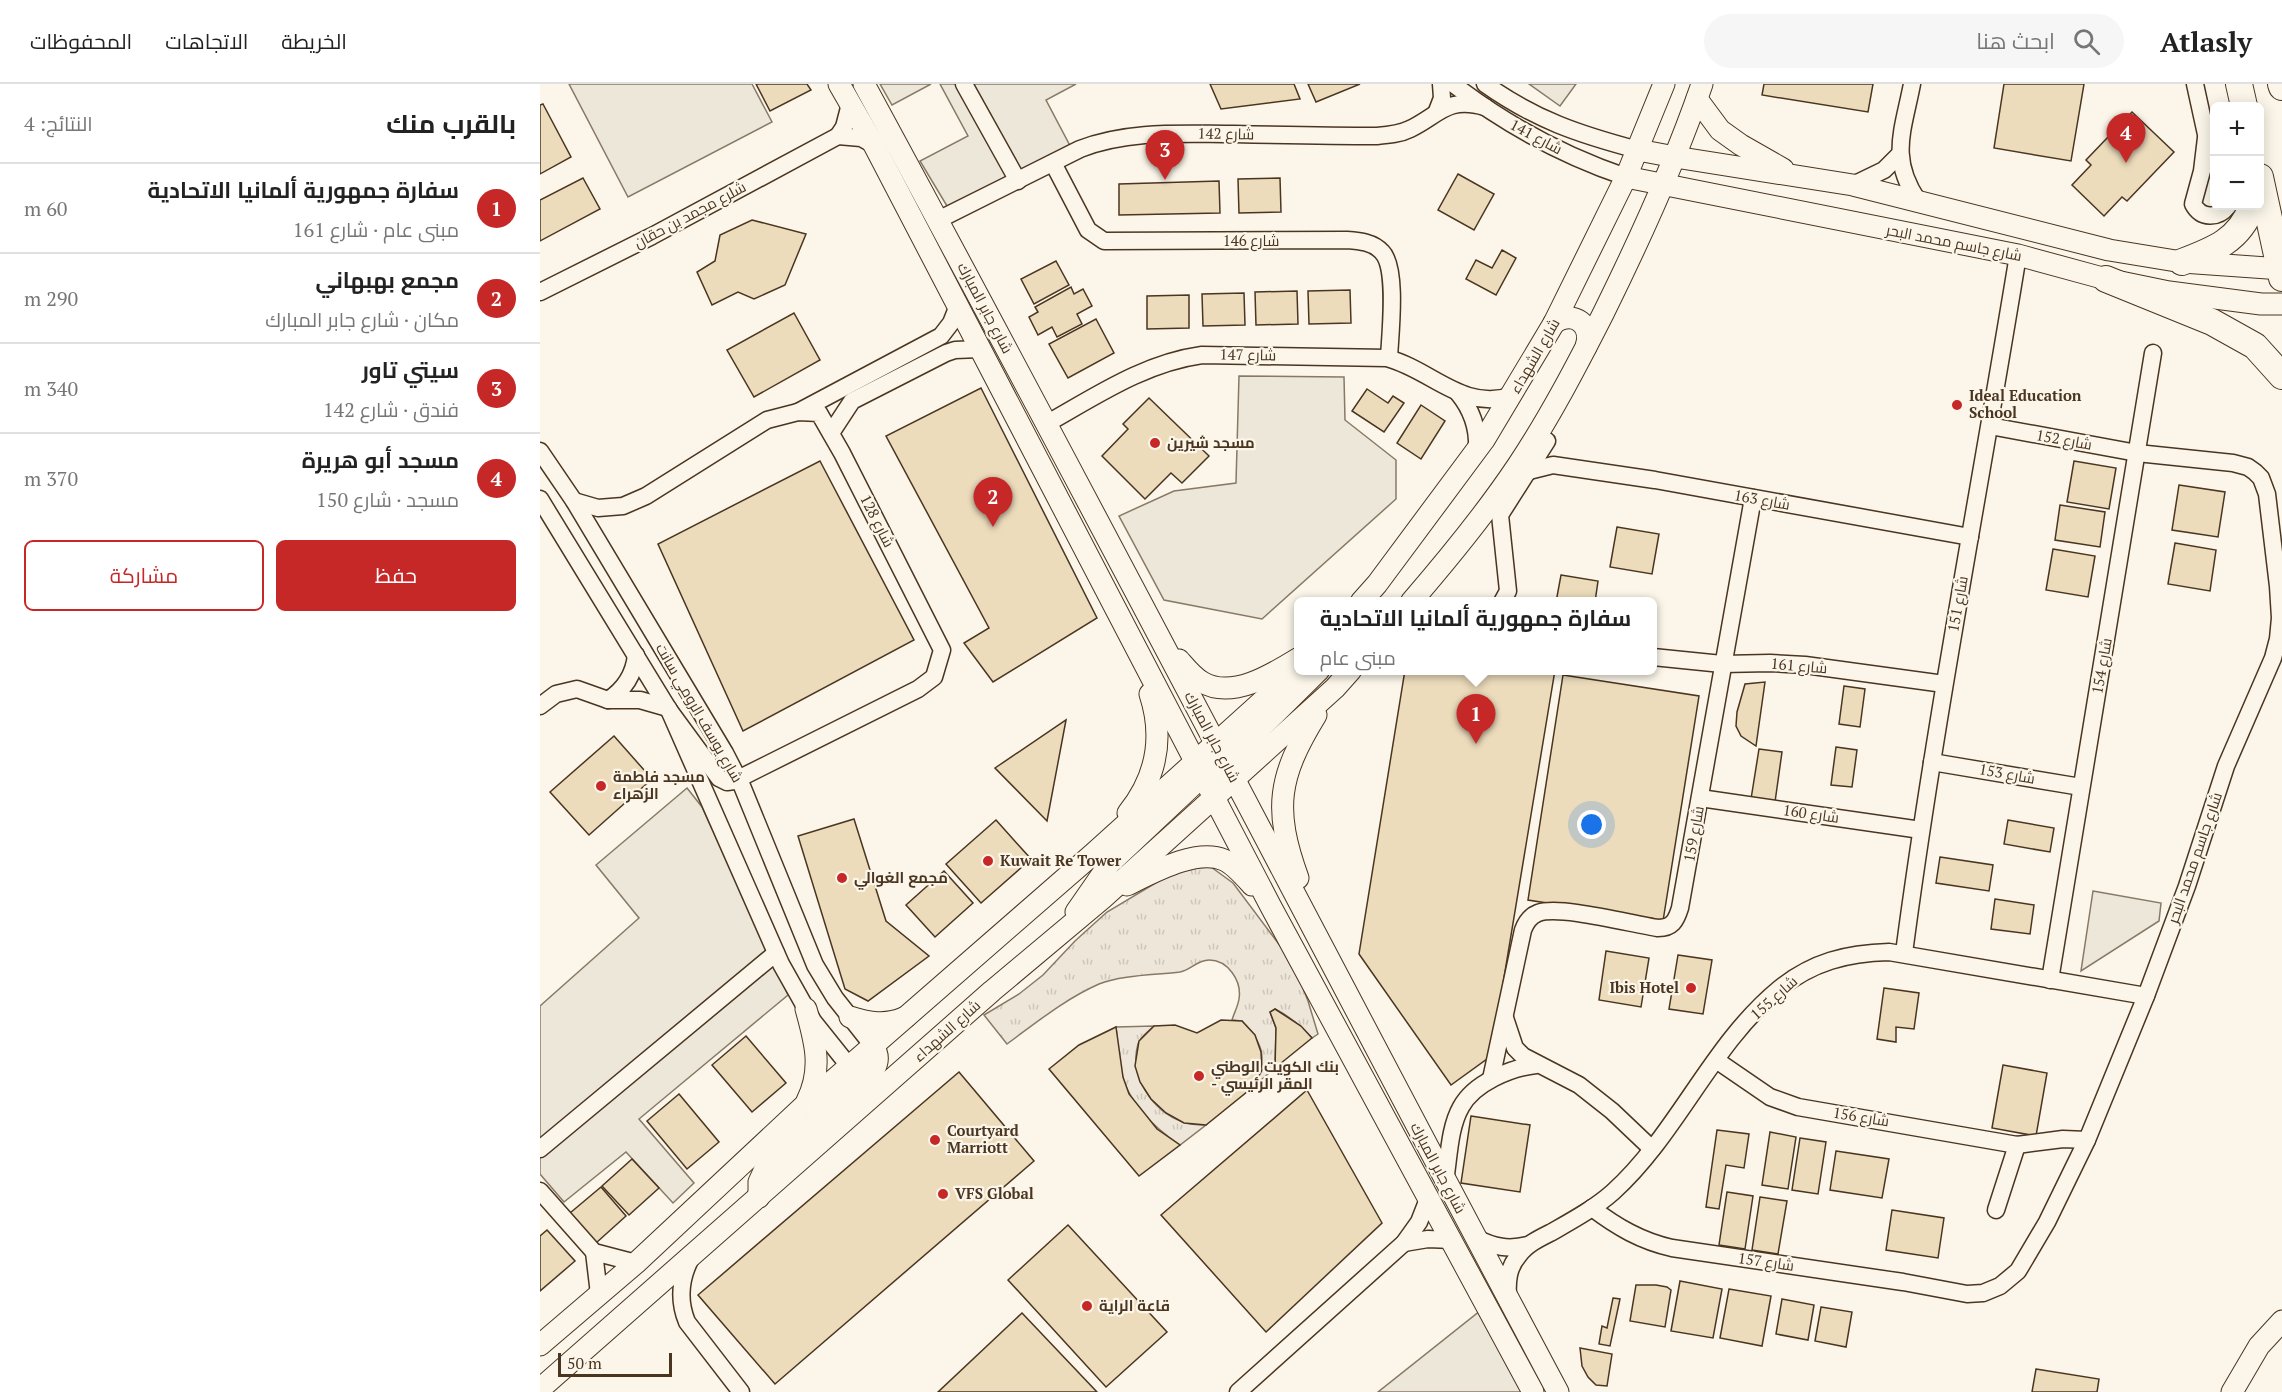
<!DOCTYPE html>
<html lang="ar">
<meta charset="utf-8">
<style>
:root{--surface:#fff;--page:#f6f6f6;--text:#222;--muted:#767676;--line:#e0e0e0;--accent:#c62828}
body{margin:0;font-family:"PT Serif",Cairo,serif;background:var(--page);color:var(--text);direction:rtl}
.controls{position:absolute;right:18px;top:18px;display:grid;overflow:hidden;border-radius:9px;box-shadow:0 3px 15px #0003}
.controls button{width:54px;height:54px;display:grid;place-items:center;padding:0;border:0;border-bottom:2px solid var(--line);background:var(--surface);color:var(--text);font:30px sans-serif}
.scale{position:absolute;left:18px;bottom:15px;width:114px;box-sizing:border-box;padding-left:6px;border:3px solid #4a3520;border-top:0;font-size:16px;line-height:21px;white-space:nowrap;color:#4a3520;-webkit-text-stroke:4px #fbf6e9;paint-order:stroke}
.you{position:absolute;left:1052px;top:741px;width:21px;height:21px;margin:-15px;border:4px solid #fff;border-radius:50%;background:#1a73e8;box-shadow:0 0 0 9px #1a73e833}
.badge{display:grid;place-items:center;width:39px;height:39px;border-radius:50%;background:var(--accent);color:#fff;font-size:20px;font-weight:700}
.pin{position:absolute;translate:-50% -50px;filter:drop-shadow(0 2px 3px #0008)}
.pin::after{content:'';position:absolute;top:32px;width:21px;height:18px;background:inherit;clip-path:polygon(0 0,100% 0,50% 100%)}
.popup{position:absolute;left:754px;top:513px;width:363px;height:78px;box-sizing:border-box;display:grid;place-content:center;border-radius:9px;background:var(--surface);filter:drop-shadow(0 2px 4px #0005);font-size:20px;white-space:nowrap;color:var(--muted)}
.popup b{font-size:22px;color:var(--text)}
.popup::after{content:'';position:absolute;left:50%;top:100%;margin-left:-12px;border:12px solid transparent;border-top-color:var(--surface)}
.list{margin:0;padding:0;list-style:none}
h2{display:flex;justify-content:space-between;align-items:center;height:78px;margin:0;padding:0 24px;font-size:26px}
h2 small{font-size:20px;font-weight:400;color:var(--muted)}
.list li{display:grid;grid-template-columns:39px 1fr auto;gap:18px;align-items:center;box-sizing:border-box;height:90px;padding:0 24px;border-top:2px solid var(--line)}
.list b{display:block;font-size:22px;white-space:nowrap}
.list p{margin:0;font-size:20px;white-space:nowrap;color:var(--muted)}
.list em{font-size:20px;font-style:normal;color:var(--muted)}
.actions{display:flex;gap:12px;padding:18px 24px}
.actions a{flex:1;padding:14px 0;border:2px solid var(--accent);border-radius:9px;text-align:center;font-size:21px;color:var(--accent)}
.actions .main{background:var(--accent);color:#fff}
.icon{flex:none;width:33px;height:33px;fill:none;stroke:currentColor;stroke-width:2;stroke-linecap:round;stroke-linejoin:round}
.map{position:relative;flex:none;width:1742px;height:1308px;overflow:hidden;direction:ltr}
header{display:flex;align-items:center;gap:36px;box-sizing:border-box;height:84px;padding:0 30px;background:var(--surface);border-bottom:2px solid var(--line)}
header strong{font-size:28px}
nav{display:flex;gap:33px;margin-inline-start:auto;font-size:21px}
.search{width:420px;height:54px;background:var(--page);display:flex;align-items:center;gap:15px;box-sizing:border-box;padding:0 21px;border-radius:33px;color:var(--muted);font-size:22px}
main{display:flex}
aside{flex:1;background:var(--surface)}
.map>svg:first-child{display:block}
.grass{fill:url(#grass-tufts);stroke:#887966;stroke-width:1.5}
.parking{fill:#ede7d9;stroke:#887966;stroke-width:1.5}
.building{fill:#ecdcbc;stroke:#4a3520;stroke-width:1.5}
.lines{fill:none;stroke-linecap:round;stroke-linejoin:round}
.minor-casing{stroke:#4a3520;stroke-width:19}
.major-casing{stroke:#4a3520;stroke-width:23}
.highway-casing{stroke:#4a3520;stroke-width:28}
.minor{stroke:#fbf6e9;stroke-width:16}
.major{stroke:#fbf6e9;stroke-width:21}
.highway{stroke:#fbf6e9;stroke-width:26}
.poi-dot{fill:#c62828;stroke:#fbf6e9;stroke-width:2}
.labels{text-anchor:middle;stroke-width:4.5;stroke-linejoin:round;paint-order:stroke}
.street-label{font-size:15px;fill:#4a3520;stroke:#fbf6e9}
.poi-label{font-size:15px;font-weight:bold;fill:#4a3520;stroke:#fbf6e9;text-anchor:start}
</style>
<header>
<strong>Atlasly</strong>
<div class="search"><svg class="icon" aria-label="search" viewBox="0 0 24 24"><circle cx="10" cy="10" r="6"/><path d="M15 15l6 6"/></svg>ابحث هنا</div>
<nav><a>الخريطة</a><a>الاتجاهات</a><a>المحفوظات</a></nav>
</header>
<main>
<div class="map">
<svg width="1742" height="1308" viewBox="0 0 1742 1308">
<defs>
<pattern id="grass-tufts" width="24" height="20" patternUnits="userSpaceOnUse" patternTransform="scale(1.5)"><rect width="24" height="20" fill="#ede6d9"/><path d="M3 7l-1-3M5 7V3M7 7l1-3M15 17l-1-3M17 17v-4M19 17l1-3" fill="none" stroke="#cdc6ba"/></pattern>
</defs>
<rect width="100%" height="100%" fill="#fbf6e9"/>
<g class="grass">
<path d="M671,783L693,799L753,879L768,917L778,950L772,954C761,942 749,932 735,925L730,928L736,944L735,984L713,1003C728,975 724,960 702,937L692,936C694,929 698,922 699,915C702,897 688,876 669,876C657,876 651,886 640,888C616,891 581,891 559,900C525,915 497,938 467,960L444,931L479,910L503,891L535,857L567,828L639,785Z"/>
<path d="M614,942C609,947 600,953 598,960C589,992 612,1027 643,1038C650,1041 659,1041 666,1041L640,1061C616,1045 593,1024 583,995C578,979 578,960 576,943Z"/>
</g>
<g class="parking">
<polygon points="29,0 212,0 232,38 88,113"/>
<polygon points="340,0 391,0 352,21"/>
<polygon points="400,0 536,0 506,16 537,75 430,129 410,127 380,77 428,52"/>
<polygon points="989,0 1036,0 1020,22"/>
<polygon points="699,292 804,293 805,336 856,376 856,415 722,535 624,516 579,432 634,407 696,399"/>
<polygon points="147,704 162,723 248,911 99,1035 154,1099 133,1119 86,1068 24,1118 0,1090 0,922 99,834 56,781"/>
<polygon points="1553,807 1621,819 1619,837 1541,887"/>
<polygon points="940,1227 983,1308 838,1308"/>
</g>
<g class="building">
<polygon points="216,0 267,0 271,6 230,27"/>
<polygon points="670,0 754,0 760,15 681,25"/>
<polygon points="768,0 820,0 776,18"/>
<polygon points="1224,0 1333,0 1328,28 1222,11"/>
<polygon points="1464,0 1544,0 1531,77 1454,64"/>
<polygon points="3,20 31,73 0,90 0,21"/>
<polygon points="1592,28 1634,68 1587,117 1582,113 1564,132 1532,101 1551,81 1546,76"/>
<polygon points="918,90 954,110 934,146 898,126"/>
<polygon points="43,94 60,125 0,157 0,116"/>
<polygon points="740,94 741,128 699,129 698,95"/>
<polygon points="679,97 680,129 579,131 579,100"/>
<polygon points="212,136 266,150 245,201 214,215 198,208 172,221 157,188 175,177 180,151"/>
<polygon points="962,166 976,174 956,211 926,195 936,176 952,184"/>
<polygon points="516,177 529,201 494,220 481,195"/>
<polygon points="531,203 534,210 543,205 552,222 537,230 542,240 517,253 512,243 498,251 489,233 498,228 495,223"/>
<polygon points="810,206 811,239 769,240 768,207"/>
<polygon points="757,207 758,240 716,241 715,208"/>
<polygon points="704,209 705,241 663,242 662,210"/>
<polygon points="649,211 649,244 607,245 607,212"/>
<polygon points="254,229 280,276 214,313 187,266"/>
<polygon points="556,235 574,269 528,294 509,260"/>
<polygon points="441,304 557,534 453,598 424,559 449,544 346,352"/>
<polygon points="827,305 848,319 853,312 864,319 844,348 812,327"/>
<polygon points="609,314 669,372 642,399 631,389 605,415 562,372 588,345 583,340"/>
<polygon points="881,321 905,337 881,375 857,359"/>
<polygon points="280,377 374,556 203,647 118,460"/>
<polygon points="1534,377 1576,384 1569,425 1527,418"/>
<polygon points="1639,401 1685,408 1678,453 1632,446"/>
<polygon points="1520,421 1565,428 1560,463 1515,456"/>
<polygon points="1077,443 1119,450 1112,490 1070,483"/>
<polygon points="1635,459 1676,466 1670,507 1628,500"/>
<polygon points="1513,465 1555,472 1548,513 1506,506"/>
<polygon points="1021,491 1058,497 1055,518 1016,518"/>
<polygon points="865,586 1015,586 951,972 911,1001 819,870"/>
<polygon points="1023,591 1159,612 1123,837 988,816"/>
<polygon points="1225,598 1216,662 1201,652 1196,642 1197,628 1205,600"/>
<polygon points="1304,602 1325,605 1320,643 1299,640"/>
<polygon points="526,636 507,737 455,684"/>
<polygon points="74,652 112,695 49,751 10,708"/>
<polygon points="1296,663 1317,666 1312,703 1291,701"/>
<polygon points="1219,665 1242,668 1235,718 1211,715"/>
<polygon points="314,735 346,837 389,872 328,917 305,905 258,752"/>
<polygon points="456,736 491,775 441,819 406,780"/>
<polygon points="1468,736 1514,744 1510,768 1464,760"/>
<polygon points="1400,773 1453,781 1449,807 1396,799"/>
<polygon points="404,787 433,819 395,853 366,821"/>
<polygon points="1455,815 1494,821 1490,850 1451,845"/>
<polygon points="1066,867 1109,874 1101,923 1059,916"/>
<polygon points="1138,871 1172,876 1163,930 1129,925"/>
<polygon points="1344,904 1379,909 1374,945 1356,943 1356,958 1337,955"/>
<polygon points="735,925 761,942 772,954 735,984 736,944 730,928"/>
<polygon points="681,936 702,937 715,951 721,968 722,986 713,1003 666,1041 644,1039 626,1029 611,1015 600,998 595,982 599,957 614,942 635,941 657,949"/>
<polygon points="576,943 583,993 589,1010 617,1045 640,1061 599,1092 509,985 539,961"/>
<polygon points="206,952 246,999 212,1028 172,981"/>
<polygon points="1463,981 1507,989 1496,1052 1452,1044"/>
<polygon points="419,988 494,1077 235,1300 158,1211"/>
<polygon points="767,1006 842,1139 726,1248 621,1131"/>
<polygon points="139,1010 179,1058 147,1085 107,1037"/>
<polygon points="931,1032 990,1041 980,1108 921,1099"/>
<polygon points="1177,1046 1209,1050 1204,1084 1186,1081 1179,1125 1166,1123"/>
<polygon points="1230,1048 1256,1053 1248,1105 1222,1101"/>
<polygon points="1260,1054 1286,1058 1278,1110 1252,1106"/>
<polygon points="1296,1067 1349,1075 1342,1114 1290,1106"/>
<polygon points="92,1075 119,1104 89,1131 62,1102"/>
<polygon points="61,1103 86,1132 56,1159 30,1129"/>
<polygon points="1187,1108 1213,1112 1205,1165 1179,1161"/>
<polygon points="1220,1113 1247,1117 1238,1170 1212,1166"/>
<polygon points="1352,1126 1404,1134 1398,1174 1346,1166"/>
<polygon points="528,1141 627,1248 566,1303 468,1196"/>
<polygon points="7,1146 35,1177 0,1207 0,1152"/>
<polygon points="1140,1197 1182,1205 1173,1254 1131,1247"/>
<polygon points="1096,1201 1116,1201 1127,1203 1131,1206 1125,1243 1090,1237"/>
<polygon points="1189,1205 1231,1212 1222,1262 1180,1254"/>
<polygon points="1073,1214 1080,1215 1070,1262 1059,1260 1062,1242 1067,1244"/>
<polygon points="1242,1215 1274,1221 1268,1256 1236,1250"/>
<polygon points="1281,1223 1312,1228 1306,1263 1275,1257"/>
<polygon points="482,1229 557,1308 398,1308"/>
<polygon points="1040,1264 1072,1270 1067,1302 1056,1301 1048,1293 1042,1282"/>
<polygon points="1496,1285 1559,1295 1557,1308 1492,1308"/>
</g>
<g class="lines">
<defs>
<g id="minor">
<polyline points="424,0 478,97"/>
<path d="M913,0C965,40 1024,72 1086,93"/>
<path d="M945,0C996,36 1038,50 1098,66"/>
<path d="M1372,0C1363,47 1349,74 1378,117"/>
<polyline points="1655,0 1669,64"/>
<polyline points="310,20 304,43 298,52 321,54 334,61"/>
<polyline points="897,27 902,14 901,0"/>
<path d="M1666,54L1662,87L1653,120C1661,135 1678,135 1688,122"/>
<path d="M513,79L548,146L564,157L807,156C820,157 833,158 842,168C858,184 850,251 849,274"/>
<polyline points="1313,101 1344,86 1359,71"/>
<path d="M398,136L540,65C589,46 642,50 694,50C742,51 790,52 837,52C849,51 860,50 870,45C899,31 907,12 945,23"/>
<polyline points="0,208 112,152 298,52"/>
<path d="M918,309C932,326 938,343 937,364"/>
<polyline points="258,328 401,252 411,239 417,224"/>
<path d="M506,340C556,312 604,279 662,271L847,274C892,286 922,327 971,312"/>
<polyline points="291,349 312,317 406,269 415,266 440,265"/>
<polyline points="0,367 34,417 185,669 202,702 275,881 295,914 333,962"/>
<polyline points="989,387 1013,381 1115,396 1430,453"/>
<polyline points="0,415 129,626 241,880 273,937 309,982"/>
<polyline points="34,417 58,424 83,422 106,412 227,336 258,328 279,329 302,369 402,566 394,593 378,605 194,697 187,698 179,694 129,626"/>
<polyline points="962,518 968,507 960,431 1007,357"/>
<polyline points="1113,573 1182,580 1230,579 1265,581 1404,600"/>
<path d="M68,616C85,605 94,591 96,571"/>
<polyline points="0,622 16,610 37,605 68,616 100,616 128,624"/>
<polyline points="1392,678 1541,703"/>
<polyline points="1160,714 1381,746"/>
<path d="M1364,869C1395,635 1440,404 1478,171"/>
<polyline points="1510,896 1613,269"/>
<polyline points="965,934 975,964 983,972 1039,1001 1072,1027 1112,1065"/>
<polyline points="1176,976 1230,1013 1258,1023 1477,1061 1523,1055 1547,1056"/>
<path d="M951,995L983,846C986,838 990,832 998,829C1020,821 1091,840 1118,844C1132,844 1136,837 1140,824C1165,688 1188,551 1213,414"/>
<polyline points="0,1065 236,869"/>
<path d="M905,1097C909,1074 909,1044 921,1023C934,999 970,984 996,981"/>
<polyline points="0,1107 54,1168 96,1179"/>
<path d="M1052,1124C1077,1143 1101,1157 1132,1164L1363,1198L1427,1210L1443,1209L1460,1202L1478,1187L1507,1138L1547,1056L1606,912L1647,802L1686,682L1733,574L1738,555L1740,534L1738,502L1727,410L1721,394L1715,388L1708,383L1693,379L1597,369L1450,342"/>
<polyline points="1456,1126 1477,1061"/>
<path d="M936,1154C954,1163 968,1166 988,1161"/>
<polyline points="864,1159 888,1155 912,1156"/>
<polyline points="54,1168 59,1210"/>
<path d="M151,1174C140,1195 138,1216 147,1238L201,1308"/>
<path d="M968,1213C967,1198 968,1183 979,1171C987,1160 1000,1154 1012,1148C1033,1136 1055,1124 1073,1108C1138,1049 1171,961 1239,905C1272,878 1307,869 1349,868L1606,912"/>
<polyline points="698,1308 864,1159 879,1138 888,1115"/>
</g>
<g id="major">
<polyline points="299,0 334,61 730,821 993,1308"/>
<path d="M324,0C560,434 786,873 1018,1308"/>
<polyline points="1157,15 1180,46 1201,61 1243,85"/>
<polyline points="1098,66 1135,73 1313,101 1569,166 1642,178 1742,185"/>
<polyline points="1086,93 1478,171 1566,195 1629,208 1721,220 1742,220"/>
<path d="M1014,239C1034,226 1053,240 1046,263"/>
<polyline points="821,518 837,500 944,356 1014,239 1086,93 1124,0"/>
<path d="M871,518C909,474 946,429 978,381C1010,333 1037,281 1063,230C1100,155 1135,79 1162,0"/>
<path d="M639,576C646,584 653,593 662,598C692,616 733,590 759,574"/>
<polyline points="677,687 779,586"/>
<path d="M588,729C617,693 624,653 610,610"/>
<path d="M758,794C733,725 738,693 776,631"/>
<path d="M587,801C612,789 656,764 684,776C695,781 704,792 712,801"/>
<polyline points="536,828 570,779 672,683"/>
<path d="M266,925C275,957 283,985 267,1017"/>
<path d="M310,933C329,939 346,942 366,933"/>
<path d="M219,1113V1098L225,1085L333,987C339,978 339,971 333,962"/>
<polyline points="0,1261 96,1179 265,1021 553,770 759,584"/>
<polyline points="0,1305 452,907 563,814 795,604 811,586"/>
<polyline points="1692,1308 1719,1262 1742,1237"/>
</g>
<g id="highway">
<polyline points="1699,0 1704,22"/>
<polyline points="1741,0 1742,3"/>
<polyline points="1720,93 1742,194"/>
<path d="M1642,178C1674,166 1700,156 1712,122"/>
<polyline points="1566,195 1672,238 1715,262 1742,292"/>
</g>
</defs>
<use href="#minor" class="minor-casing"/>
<use href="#major" class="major-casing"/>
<use href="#highway" class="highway-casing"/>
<use href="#minor" class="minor"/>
<use href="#major" class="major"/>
<use href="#highway" class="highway"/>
</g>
<g class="poi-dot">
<circle cx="1417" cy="321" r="6"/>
<circle cx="615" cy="359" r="6"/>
<circle cx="61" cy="702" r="6"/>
<circle cx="448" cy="777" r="6"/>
<circle cx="302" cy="794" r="6"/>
<circle cx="1151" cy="904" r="6"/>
<circle cx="659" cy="992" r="6"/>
<circle cx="395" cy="1056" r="6"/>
<circle cx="403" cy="1110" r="6"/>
<circle cx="547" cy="1222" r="6"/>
</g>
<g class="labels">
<g class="street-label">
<text transform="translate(686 50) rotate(1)" y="5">شارع 142</text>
<text transform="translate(996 53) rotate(28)" y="5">شارع 141</text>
<text transform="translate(150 131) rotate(-28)" y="5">شلرع مجمد بن حقان</text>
<text x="711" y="162">شارع 146</text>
<text transform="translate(1414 159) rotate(11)" y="5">شارع جاسم محمد البحر</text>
<text transform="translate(445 224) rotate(62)" y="5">شارع جابر المبارك</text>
<text transform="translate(708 271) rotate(1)" y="5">شارع 147</text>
<text transform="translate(995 272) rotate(-60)" y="5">شارع الشهداء</text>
<text transform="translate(1524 356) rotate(10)" y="5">شارع 152</text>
<text transform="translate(1222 416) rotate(10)" y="5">شارع 163</text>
<text transform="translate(337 437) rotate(63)" y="5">شارع 128</text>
<text transform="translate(1418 520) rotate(-80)" y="5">شارع 151</text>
<text transform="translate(1259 582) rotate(5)" y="5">شارع 161</text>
<text transform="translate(1562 582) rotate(-80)" y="5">شارع 154</text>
<text transform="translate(159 629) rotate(60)" y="5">شارع يوسف الرومي سانت</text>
<text transform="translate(672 653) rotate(62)" y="5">شارع جابر المبارك</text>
<text transform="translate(1467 690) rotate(10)" y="5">شارع 153</text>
<text transform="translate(1271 730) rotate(8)" y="5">شارع 160</text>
<text transform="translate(1154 750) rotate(-80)" y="5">شارع 159</text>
<text transform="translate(1655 774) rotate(-71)" y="5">شارع جاسم محمد البحر</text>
<text transform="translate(1234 914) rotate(-42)" y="5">شارع 155</text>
<text transform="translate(407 947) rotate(-42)" y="5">شارع الشهداء</text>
<text transform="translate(1321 1033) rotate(9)" y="5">شارع 156</text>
<text transform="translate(898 1084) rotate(62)" y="5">شارع جابر المبارك</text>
<text transform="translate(1226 1178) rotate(8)" y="5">شارع 157</text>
</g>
<g class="poi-label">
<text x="1429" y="317">Ideal Education<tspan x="1429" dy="17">School</tspan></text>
<text x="627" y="364">مسجد شيرين</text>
<text x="73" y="698">مسجد فاطمة<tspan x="73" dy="17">الزهراء</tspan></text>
<text x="460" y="782">Kuwait Re Tower</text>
<text x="314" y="799">مجمع الغوالي</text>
<text x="1139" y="909" text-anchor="end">Ibis Hotel</text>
<text x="671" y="988">بنك الكويت الوطني<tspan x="671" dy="17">- المقر الرئيسي</tspan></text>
<text x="407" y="1052">Courtyard<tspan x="407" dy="17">Marriott</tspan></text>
<text x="415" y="1115">VFS Global</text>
<text x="559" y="1227">قاعة الراية</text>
</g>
</g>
</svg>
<div class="controls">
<button>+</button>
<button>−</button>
</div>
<div class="scale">50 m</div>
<div class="you"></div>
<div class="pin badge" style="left:936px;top:660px">1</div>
<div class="popup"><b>سفارة جمهورية ألمانيا الاتحادية</b>مبنى عام</div>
<div class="pin badge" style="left:453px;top:443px">2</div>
<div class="pin badge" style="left:625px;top:96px">3</div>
<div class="pin badge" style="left:1586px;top:79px">4</div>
</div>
<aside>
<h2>بالقرب منك<small>النتائج: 4</small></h2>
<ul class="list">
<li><span class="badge">1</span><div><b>سفارة جمهورية ألمانيا الاتحادية</b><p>مبنى عام · شارع 161</p></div><em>60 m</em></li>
<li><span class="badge">2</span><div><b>مجمع بهبهاني</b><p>مكان · شارع جابر المبارك</p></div><em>290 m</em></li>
<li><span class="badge">3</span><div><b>سيتي تاور</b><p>فندق · شارع 142</p></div><em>340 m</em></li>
<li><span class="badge">4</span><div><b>مسجد أبو هريرة</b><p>مسجد · شارع 150</p></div><em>370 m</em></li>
</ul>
<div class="actions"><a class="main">حفظ</a><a>مشاركة</a></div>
</aside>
</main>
